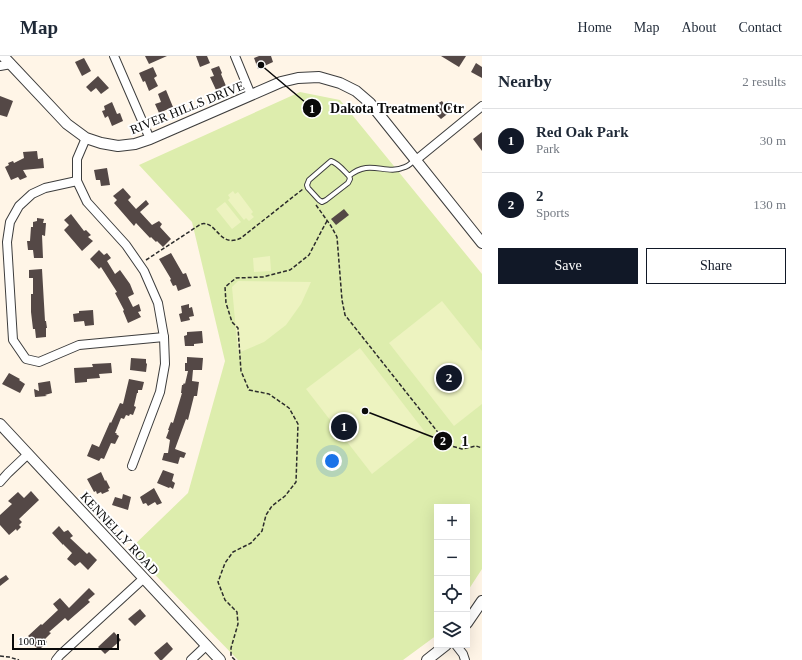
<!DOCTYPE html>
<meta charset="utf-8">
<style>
:root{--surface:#fff;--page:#f6f6f7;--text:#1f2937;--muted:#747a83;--line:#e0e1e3;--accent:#111827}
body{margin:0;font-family:"Times New Roman",serif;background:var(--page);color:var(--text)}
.controls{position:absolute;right:12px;bottom:12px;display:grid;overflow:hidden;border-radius:0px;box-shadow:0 4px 16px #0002}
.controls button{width:36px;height:36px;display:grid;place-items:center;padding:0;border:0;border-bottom:1px solid var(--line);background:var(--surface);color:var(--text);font:20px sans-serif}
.scale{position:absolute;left:12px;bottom:10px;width:107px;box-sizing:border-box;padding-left:4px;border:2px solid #0a0a0a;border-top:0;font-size:11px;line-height:14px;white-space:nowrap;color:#0a0a0a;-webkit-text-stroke:3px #fff;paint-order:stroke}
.you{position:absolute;left:332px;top:405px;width:14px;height:14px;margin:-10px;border:3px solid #fff;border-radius:50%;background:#1a73e8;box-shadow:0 0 0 6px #1a73e833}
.badge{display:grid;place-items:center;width:26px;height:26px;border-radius:50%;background:var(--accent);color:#fff;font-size:13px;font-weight:700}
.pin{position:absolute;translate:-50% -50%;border:2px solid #fff;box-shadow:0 1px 4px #0006}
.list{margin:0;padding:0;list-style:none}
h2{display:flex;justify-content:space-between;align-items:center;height:52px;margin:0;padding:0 16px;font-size:17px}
h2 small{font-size:13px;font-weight:400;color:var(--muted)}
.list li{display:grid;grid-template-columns:26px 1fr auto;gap:12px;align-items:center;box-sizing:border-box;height:64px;padding:0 16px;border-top:1px solid var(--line)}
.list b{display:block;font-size:15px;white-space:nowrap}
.list p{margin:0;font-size:13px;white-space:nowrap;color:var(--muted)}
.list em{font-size:13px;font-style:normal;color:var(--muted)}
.actions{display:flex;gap:8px;padding:12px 16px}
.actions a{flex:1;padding:9px 0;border:1px solid var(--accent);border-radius:0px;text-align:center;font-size:14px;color:var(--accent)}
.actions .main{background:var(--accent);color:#fff}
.icon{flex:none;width:22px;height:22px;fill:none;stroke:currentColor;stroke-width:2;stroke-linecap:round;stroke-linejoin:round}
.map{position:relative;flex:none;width:482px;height:604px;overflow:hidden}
header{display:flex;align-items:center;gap:24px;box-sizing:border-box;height:56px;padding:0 20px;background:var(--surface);border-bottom:1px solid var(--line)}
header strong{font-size:19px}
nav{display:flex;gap:22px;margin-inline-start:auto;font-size:14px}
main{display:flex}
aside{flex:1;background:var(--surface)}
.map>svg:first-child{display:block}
.green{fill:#ddedad}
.pitch{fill:#edf3c0}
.building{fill:#544846}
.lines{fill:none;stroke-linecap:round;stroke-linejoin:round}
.service-casing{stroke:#3d3d3d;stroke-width:6}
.minor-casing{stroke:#3d3d3d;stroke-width:10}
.tertiary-casing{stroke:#3d3d3d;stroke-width:12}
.path{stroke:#2c2c2c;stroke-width:1.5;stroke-dasharray:4 2;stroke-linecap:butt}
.service{stroke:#fff;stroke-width:4}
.minor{stroke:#fff;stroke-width:8}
.tertiary{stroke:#fff;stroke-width:10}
.labels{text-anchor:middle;stroke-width:4;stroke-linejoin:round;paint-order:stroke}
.street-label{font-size:13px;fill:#0a0a0a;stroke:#fff}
.leader{fill:none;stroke:#0a0a0a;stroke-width:1.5}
.callout-dot{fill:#0a0a0a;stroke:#fff;stroke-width:1.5}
.mark-label{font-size:12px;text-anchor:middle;font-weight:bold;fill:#fff}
.callout-label{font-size:14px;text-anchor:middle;font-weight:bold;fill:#0a0a0a;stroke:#fff;stroke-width:4;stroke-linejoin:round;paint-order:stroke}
</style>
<header>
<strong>Map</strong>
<nav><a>Home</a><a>Map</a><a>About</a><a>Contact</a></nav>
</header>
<main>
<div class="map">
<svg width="482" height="604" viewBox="0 0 482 604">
<rect width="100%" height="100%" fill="#fff5e7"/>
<polygon class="green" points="300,36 340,44 482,218 482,513 467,536 467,451 437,451 437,579 403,604 238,604 130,493 188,437 225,305 192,166 139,109"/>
<g class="pitch">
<polygon points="233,135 235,138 238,136 253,156 251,158 254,161 249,165 246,162 244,164 228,144 230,142 228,139"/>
<polygon points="225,146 241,166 232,173 216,153"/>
<polygon points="270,200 271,215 254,216 253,202"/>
<polygon points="238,225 311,226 301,248 286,269 264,286 238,297 232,231"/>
<polygon points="442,245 482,295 482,348 454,370 389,287"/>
<polygon points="360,292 425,376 372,418 306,333"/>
</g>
<g class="building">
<polygon points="145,0 167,0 149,8"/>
<polygon points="196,0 207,0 210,7 200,11"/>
<polygon points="259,0 271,0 273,6 258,13 254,2"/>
<polygon points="441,0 466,0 459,11"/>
<polygon points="84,2 91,15 82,20 75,6"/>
<polygon points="476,7 482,11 482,22 471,16"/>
<polygon points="219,10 222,17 221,18 226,30 216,34 210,21 214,20 211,13"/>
<polygon points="153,11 157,20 154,22 158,30 149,35 145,25 143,26 139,17"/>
<polygon points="98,20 109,32 101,38 96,32 91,36 86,31"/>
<polygon points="166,34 173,51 159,57 155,48 161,46 158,38"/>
<polygon points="0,40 13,45 7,61 0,59"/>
<polygon points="442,45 444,48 448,45 455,52 441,63 434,56 440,51 437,48"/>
<polygon points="112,46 117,58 120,57 123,65 112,70 108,60 105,62 102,55 105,54 104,50"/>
<polygon points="482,76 482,95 473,83"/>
<polygon points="37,95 38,103 43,102 44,112 23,114 27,121 20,124 18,121 11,124 5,111 9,109 8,107 13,105 14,107 24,102 23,96"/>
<polygon points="107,112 110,129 101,130 100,124 96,124 94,114"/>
<polygon points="123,132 131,141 128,144 136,153 146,144 149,148 140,156 152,169 159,165 162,168 160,171 171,183 163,191 157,185 156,186 151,181 150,182 136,167 134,170 114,147 117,144 113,140"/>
<polygon points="344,153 349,159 336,169 331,163"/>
<polygon points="71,158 84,175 86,174 91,179 88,181 93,185 82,195 64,174 69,169 64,164"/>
<polygon points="37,162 44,163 43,167 46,167 45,180 42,179 43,202 34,202 33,194 28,194 27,185 30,185 31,171 33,171 33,166 37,165"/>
<polygon points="99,194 104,199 107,197 111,202 107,205 115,218 120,214 130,228 134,238 128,241 133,251 139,248 141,255 138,256 141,261 128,267 123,255 124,254 115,237 117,236 101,211 99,213 90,203"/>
<polygon points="171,197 183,218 186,217 191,230 178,235 176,229 173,230 170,224 171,223 159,203"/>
<polygon points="42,213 45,265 46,265 47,272 46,272 46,281 36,282 35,273 33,273 31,256 31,238 33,238 33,222 29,222 29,214"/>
<polygon points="189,248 189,252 192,251 194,260 189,261 190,264 181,266 179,258 182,257 181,250"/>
<polygon points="93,254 94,269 85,270 84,265 74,266 73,258 79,257 79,255"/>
<polygon points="202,275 203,287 194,288 194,290 185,290 184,280 187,279 187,276"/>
<polygon points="187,301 203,302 202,314 193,314 192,325 199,326 197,340 194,340 188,364 186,363 175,393 186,397 184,402 180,401 178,408 162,404 164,397 168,397 170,384 166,382 169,374 168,374 171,366 173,367 182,337 181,337 182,329 183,329 184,327 185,328 188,315 185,315 185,307 187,307"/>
<polygon points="131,302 146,303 146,307 147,308 146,316 130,314"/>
<polygon points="111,307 112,317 99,318 100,322 87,323 87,326 75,327 74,312 93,311 92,308"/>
<polygon points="9,317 20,323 19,324 25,328 20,337 2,328"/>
<polygon points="129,323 144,326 142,334 138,334 138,337 137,337 134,350 136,351 133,359 130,358 129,360 126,359 124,363 121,362 115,377 117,377 116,378 119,380 115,388 111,387 104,403 101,402 99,405 87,400 92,388 99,391 110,366 111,367 120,347 123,348"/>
<polygon points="50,325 52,337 45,339 47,340 35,341 34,333 39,335 38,327"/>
<polygon points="163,414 174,418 172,425 175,427 173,433 170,431 169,432 157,427"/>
<polygon points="101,416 105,425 106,424 110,432 108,433 109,435 102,438 101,436 97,438 96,435 94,436 87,423"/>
<polygon points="154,432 162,447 157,449 155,446 148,450 146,447 143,448 140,441"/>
<polygon points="31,435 39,444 19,463 22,466 19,469 21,471 17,475 16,473 9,479 0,469 0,459 12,448 8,445 18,436 24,442"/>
<polygon points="123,438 131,441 128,454 112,449 115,441 122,443"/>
<polygon points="59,470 64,476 68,474 73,480 70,482 87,498 89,496 97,504 88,514 80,506 75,510 67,503 72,497 63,488 63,489 52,477"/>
<polygon points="6,519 9,523 0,530 0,523"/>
<polygon points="89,532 95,538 88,544 90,546 68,565 65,562 49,576 51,577 45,583 47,586 39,594 33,588 35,586 28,580 41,568 42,569 58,554 53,548 60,542 69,552"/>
<polygon points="140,553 146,560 135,570 128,563"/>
<polygon points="114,576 121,584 105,598 98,591"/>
<polygon points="167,586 173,593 162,604 160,604 154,597"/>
</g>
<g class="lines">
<defs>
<path id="service" d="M349,120C344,115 338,107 331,105L309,124L307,129L308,132L319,144L322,146L326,144L348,127L350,123L349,120C370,102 385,120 405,111C409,110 412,106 415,104"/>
<g id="minor">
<polyline points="114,0 150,83"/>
<polyline points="235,0 251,39"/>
<polyline points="0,10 11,8"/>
<polyline points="86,82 77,103 77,125 87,146 126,189 144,215 158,247 164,281 165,308 160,336 132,410"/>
<polyline points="416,104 482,50"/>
<polyline points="77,125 45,132 32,138 19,150 10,166 7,186 13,284 26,303 39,306 79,289 164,281"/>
<polyline points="0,426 8,417 28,398"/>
<polyline points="456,589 463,598 465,604"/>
<polyline points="56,604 60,599 144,522"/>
<polyline points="191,604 207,589"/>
</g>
<g id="tertiary">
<polyline points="3,0 67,68 86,82 101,87 118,90 135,88 150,83 281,26 298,22 319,21 340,27 356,35 370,47 482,187"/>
<polyline points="0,368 220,604"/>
<polyline points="467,567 482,545"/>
<polyline points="427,604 446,589"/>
</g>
</defs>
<use href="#service" class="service-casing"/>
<use href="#minor" class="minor-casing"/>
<use href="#tertiary" class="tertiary-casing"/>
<g class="path">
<polyline points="316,149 331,170 337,181 342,244 345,259 448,389 462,393 476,390 482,392"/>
<path d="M146,204L201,168C217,164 219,193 241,182L303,133"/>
<polyline points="0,600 9,601 19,604"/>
<polyline points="235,604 231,600 231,592 238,568 237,556 225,544 218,526 225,507 233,496 251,487 262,475 266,459 272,450 285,440 296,426 298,368 289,352 269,338 249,334 241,315 238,272 232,266 226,247 225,231 236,222 263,221 290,214 309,199 322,174 327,165"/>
</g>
<use href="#service" class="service"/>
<use href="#minor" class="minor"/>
<use href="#tertiary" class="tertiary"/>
</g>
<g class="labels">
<g class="street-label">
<text transform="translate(187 51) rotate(-22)" y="5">RIVER HILLS DRIVE</text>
<text transform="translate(120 477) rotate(47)" y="5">KENNELLY ROAD</text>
</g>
</g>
<path class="leader" d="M261 9L312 52M365 355L443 385"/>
<g class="callout-dot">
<circle cx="261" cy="9" r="4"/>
<circle cx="365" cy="355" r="4"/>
<circle cx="312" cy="52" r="10"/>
<circle cx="443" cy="385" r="10"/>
</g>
<g class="mark-label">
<text x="312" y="57">1</text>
<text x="443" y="389">2</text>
</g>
<g class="callout-label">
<text x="397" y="57">Dakota Treatment Ctr</text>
<text x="465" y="390">1</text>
</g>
</svg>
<div class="controls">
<button>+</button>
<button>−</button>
<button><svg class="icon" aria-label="locate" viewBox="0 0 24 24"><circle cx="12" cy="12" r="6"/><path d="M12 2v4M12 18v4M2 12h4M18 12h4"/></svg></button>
<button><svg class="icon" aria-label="layers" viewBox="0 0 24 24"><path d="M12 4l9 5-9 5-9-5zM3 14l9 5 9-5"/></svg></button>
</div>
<div class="scale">100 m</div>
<div class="you"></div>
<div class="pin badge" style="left:344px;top:371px">1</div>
<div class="pin badge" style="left:449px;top:322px">2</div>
</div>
<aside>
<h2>Nearby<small>2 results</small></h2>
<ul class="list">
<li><span class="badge">1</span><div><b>Red Oak Park</b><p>Park</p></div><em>30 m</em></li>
<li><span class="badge">2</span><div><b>2</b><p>Sports</p></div><em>130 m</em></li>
</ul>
<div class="actions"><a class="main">Save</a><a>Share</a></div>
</aside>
</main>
